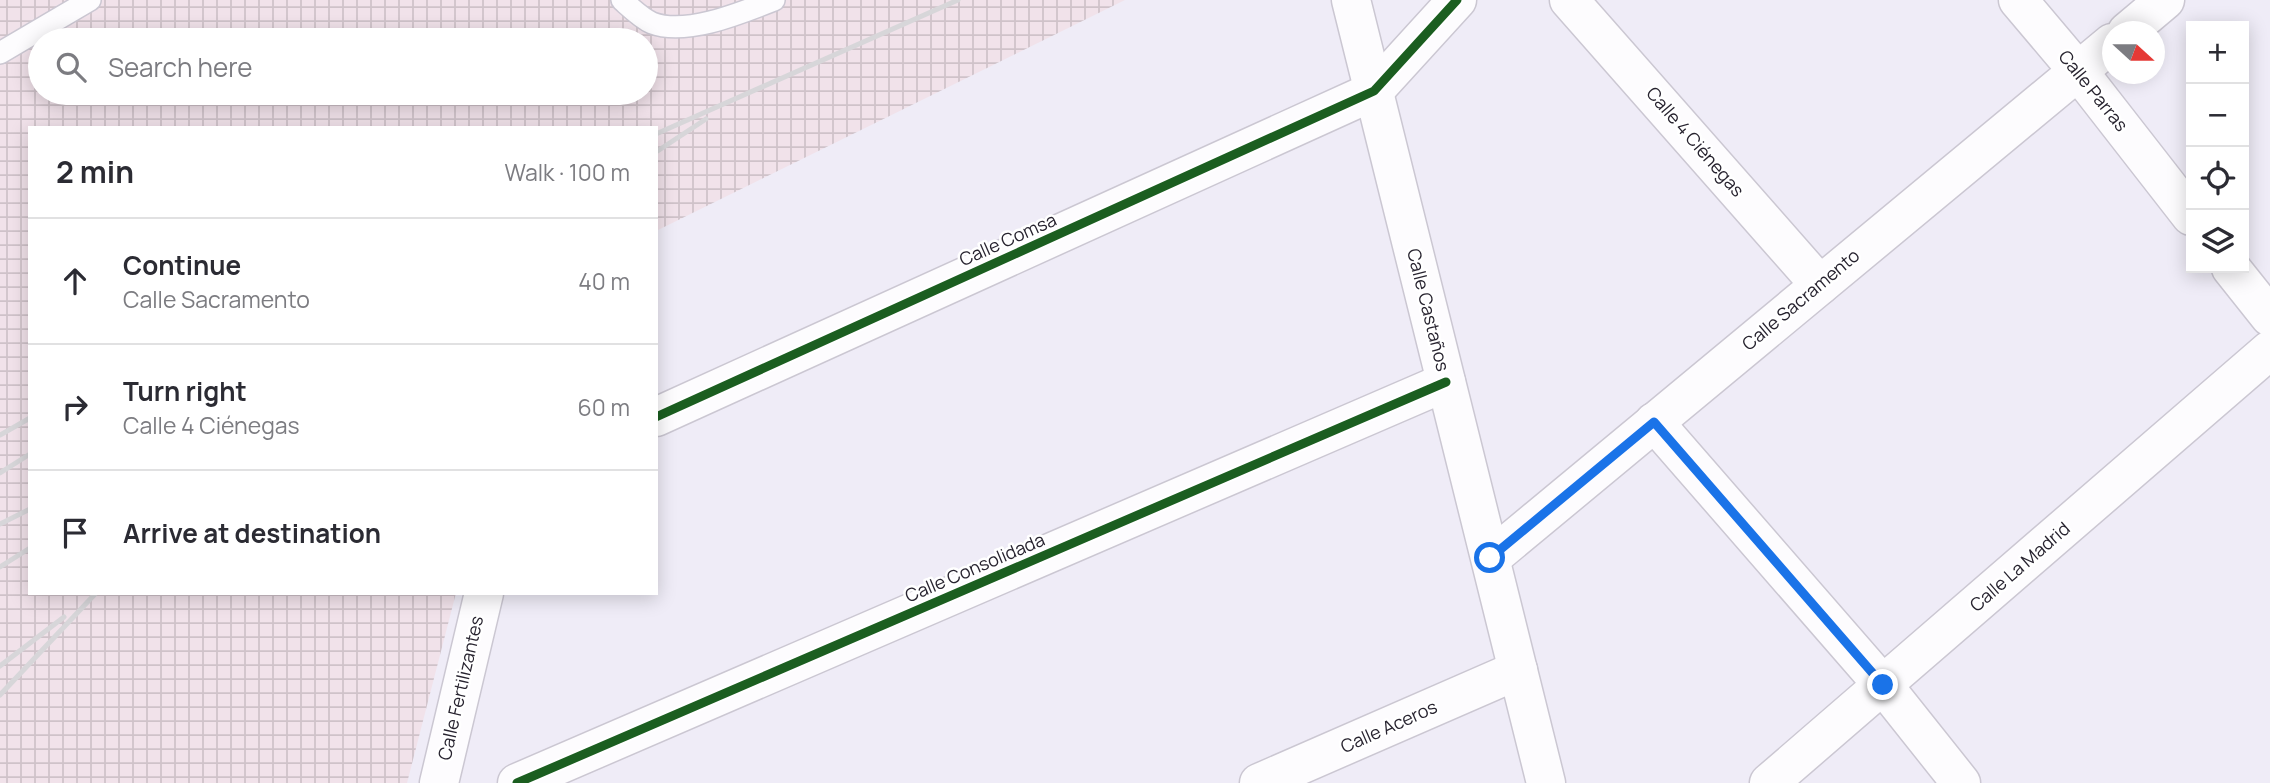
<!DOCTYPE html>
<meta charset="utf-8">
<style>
:root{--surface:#fff;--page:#f2f2f3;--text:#2b2b33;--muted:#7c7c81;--line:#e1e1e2}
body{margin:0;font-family:Manrope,sans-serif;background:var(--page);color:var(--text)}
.controls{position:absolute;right:21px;top:21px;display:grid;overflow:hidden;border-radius:0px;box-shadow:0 4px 18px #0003}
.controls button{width:63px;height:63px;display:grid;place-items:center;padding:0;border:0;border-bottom:2px solid var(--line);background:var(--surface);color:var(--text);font:35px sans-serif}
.compass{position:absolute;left:2102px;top:21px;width:63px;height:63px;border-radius:50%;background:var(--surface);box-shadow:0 4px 18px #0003;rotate:111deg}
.stop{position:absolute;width:21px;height:21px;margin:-16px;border:5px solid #1a73e8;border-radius:50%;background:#fff}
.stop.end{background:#1a73e8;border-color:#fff;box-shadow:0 2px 7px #0008}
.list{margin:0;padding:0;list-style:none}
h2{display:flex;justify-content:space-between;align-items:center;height:91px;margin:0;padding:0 28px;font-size:30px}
h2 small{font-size:23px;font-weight:400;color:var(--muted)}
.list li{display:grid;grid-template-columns:46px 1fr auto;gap:21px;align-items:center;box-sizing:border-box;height:126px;padding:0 28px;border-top:2px solid var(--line)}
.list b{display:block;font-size:26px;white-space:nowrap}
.list p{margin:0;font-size:23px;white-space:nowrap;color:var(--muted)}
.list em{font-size:23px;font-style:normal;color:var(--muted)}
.icon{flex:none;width:38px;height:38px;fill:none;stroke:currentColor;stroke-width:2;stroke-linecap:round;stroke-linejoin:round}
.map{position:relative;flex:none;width:2270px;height:783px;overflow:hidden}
.search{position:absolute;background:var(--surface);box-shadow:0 4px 18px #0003;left:28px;top:28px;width:630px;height:77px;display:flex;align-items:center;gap:18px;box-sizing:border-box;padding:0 24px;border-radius:38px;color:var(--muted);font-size:26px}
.panel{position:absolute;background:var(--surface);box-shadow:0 4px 18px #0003;left:28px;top:126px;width:630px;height:469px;border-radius:0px}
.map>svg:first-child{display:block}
.industrial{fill:url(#industrial-grid);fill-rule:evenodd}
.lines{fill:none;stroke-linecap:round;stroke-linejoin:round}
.service-casing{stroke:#cbc7d2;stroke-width:24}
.minor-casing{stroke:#cbc7d2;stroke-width:41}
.service{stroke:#fdfcfe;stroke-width:21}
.minor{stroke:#fdfcfe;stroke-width:38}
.rail{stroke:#d7d6d9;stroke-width:5}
.cycleway-casing{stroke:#fff;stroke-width:13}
.cycleway{stroke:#1b5e20;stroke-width:9}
.route{stroke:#1a73e8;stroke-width:9}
.labels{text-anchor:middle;stroke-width:5;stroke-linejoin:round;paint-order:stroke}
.street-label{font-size:18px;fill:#27232f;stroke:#fff}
</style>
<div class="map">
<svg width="2270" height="783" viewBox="0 0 2270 783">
<defs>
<pattern id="industrial-grid" width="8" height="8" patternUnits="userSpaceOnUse" patternTransform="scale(1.75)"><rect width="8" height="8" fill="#f1e2ea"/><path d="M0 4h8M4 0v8" fill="none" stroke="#cfc2c9"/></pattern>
</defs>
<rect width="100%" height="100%" fill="#efecf7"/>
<path class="industrial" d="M0,0H1125L656,231V128H30V593H456L407,783H0ZM40,40H646V93H40Z"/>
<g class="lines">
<defs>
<g id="service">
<path d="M622,0C631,8 641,18 652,23C686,36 741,13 774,0"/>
<polyline points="0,53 90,0"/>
</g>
<g id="minor">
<polyline points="1351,0 1546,783"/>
<polyline points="1569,0 1820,285"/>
<polyline points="2018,0 2078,71 2191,216"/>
<polyline points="2127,32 2165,0"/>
<polyline points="2231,268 2270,317"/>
<polyline points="656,417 1374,91 1457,0"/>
<polyline points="1654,422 1883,685 1961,783"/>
<polyline points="1491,558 2112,43"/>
<polyline points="439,783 484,593"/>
<polyline points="517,783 1446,382"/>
<polyline points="1259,783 1518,670"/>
<polyline points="1769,783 2270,350"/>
</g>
</defs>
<use href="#service" class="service-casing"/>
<use href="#minor" class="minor-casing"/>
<use href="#service" class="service"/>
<use href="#minor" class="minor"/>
<g class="rail">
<polyline points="656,134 958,0"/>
<polyline points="656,152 706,119"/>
<polyline points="0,435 30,418"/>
<polyline points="0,473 30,454"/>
<polyline points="0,524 30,509"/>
<polyline points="0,567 30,548"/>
<polyline points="0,666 64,617"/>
<polyline points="0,695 96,593"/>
</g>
<defs>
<g id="cycleway">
<polyline points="656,417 1374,91 1457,0"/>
<polyline points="517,783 1446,382"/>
</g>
</defs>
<use href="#cycleway" class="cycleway-casing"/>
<use href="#cycleway" class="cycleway"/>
</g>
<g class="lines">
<polyline class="route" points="1490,558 1654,422 1883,685"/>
</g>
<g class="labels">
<g class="street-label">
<text transform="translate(2093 91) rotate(51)" y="6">Calle Parras</text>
<text transform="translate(1695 142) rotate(49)" y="6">Calle 4 Ciénegas</text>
<text transform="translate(1008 240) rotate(-24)" y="6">Calle Comsa</text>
<text transform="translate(1801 300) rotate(-40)" y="6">Calle Sacramento</text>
<text transform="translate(1428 310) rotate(76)" y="6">Calle Castaños</text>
<text transform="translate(2020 567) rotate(-41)" y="6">Calle La Madrid</text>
<text transform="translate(975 568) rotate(-23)" y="6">Calle Consolidada</text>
<text transform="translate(461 688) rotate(-77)" y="6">Calle Fertilizantes</text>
<text transform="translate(1389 727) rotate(-24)" y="6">Calle Aceros</text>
</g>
</g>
</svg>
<div class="controls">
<button>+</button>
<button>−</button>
<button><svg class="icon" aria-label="locate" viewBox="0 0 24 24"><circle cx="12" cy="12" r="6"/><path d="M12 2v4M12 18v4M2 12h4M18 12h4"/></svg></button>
<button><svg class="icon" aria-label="layers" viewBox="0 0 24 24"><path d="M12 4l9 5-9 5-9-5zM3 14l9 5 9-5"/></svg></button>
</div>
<svg class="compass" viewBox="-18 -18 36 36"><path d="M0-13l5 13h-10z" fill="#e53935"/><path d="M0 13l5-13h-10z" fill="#7c7c81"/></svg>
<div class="stop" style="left:1490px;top:558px"></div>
<div class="stop end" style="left:1883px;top:685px"></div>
<div class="search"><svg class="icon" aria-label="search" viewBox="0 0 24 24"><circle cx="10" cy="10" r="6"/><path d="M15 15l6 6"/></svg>Search here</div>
<section class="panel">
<h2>2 min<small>Walk · 100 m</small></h2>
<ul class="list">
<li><svg class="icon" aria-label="ahead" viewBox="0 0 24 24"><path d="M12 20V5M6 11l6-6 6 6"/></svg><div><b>Continue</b><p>Calle Sacramento</p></div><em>40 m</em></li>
<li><svg class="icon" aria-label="right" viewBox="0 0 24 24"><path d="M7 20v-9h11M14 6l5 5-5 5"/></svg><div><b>Turn right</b><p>Calle 4 Ciénegas</p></div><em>60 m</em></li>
<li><svg class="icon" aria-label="arrive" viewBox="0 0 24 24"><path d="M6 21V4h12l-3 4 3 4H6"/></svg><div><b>Arrive at destination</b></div></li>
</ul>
</section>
</div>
